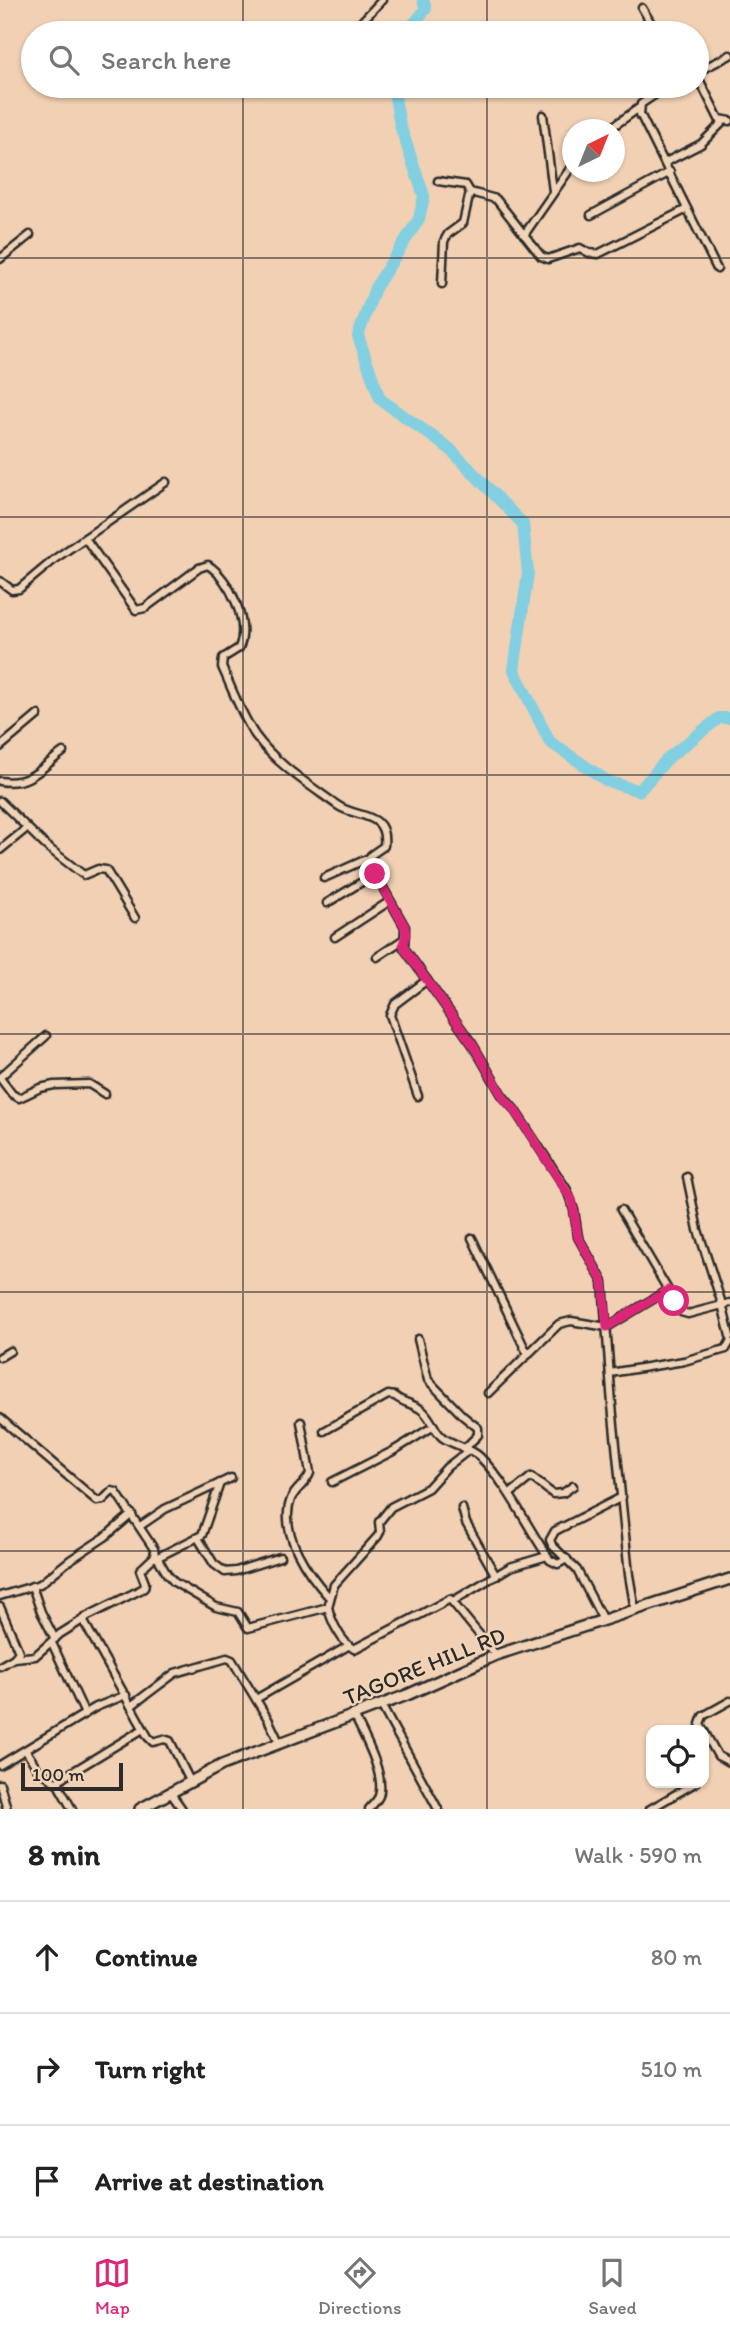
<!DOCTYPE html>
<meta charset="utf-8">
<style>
:root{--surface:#fff;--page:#f2f2f2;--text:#222;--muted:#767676;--line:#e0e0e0;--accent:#db2777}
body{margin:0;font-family:Itim,sans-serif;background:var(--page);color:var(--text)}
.controls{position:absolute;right:21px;bottom:21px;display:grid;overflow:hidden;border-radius:14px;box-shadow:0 2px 5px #0004}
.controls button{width:63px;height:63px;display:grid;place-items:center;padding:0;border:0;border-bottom:2px solid var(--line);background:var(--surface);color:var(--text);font:35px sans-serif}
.compass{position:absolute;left:562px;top:119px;width:63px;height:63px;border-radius:50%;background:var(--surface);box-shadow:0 2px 5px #0004;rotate:43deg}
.scale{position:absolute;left:21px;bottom:18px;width:102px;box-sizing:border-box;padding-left:7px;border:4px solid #2b2b2b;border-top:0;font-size:19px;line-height:24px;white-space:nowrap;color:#2b2b2b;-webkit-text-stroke:5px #f1d4b7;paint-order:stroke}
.stop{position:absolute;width:21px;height:21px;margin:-16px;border:5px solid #db2777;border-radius:50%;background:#fff}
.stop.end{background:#db2777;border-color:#fff;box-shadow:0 2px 7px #0008}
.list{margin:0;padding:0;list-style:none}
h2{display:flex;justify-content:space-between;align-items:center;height:91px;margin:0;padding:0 28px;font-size:30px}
h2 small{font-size:23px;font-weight:400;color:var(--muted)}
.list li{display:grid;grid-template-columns:46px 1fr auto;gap:21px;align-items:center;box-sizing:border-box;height:112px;padding:0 28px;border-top:2px solid var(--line)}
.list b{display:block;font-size:26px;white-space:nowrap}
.list em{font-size:23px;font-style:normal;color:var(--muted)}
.icon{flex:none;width:38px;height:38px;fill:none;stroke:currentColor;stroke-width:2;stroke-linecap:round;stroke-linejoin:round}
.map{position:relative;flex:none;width:730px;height:1809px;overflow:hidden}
.search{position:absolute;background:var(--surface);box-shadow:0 2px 5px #0004;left:21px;right:21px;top:21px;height:77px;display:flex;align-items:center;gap:18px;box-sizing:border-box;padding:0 24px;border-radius:38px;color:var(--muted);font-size:26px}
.sheet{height:427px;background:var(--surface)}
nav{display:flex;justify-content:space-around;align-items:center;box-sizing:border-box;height:98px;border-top:2px solid var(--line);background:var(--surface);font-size:19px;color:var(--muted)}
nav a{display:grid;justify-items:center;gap:4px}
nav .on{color:var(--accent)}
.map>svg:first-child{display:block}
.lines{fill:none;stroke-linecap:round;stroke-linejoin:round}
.river{stroke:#82cfe1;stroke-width:12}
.minor-casing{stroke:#2b2b2b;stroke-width:11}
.secondary-casing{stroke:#2b2b2b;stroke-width:14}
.minor{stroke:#f1d4b7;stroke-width:6}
.secondary{stroke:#f1d4b7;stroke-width:9}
.route{stroke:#db2777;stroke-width:9}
.grid{fill:none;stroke:#2b2b2b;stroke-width:2;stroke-opacity:0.55}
.labels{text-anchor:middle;stroke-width:5;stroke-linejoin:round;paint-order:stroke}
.street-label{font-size:23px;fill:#2b2b2b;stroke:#f1d4b7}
</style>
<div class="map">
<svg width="730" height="1809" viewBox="0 0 730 1809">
<rect width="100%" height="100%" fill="#f1d0b3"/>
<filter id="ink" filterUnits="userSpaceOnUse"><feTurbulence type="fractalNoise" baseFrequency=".0143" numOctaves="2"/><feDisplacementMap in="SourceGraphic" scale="14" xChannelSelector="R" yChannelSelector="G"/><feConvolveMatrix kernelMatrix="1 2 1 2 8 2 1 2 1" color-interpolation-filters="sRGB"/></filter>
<g filter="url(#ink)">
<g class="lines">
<g class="river">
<polyline points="406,33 426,9 423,0"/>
<polyline points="393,86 400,125 424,196 419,219 375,288 358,336 380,399 450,449 523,524 528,573 514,670 550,742 607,781 639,791 668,758 719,718 730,718"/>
</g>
<defs>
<g id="minor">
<polyline points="642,8 657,33"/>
<polyline points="351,33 382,0"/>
<polyline points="697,72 730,55"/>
<polyline points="697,75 719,119 730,121"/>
<polyline points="668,86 641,104 640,114 717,269"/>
<polyline points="543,115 553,191"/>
<polyline points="608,130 639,108"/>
<polyline points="666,162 701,144 723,122"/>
<polyline points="438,181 466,185 470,192 496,199 541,256 548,259 580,248 589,253 598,254 687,209"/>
<polyline points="591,215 670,172"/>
<polyline points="524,235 572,166"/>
<polyline points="0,259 30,235"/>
<polyline points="442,284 444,241 448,234 463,223 470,192"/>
<path d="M85,538L136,610L145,608L199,568L208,565C230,579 250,623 239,648L223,658L222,667C232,689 241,714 255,735C276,764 308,784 337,805C356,819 388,810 384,846L371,855L368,861L405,927L404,948L473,1045L502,1095L514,1109L567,1190L574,1210L578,1237L603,1282L612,1405L629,1575L635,1610"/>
<polyline points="0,581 12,590 19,589 56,558 166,482"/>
<polyline points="0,747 38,715"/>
<path d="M0,781C30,786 42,767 63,752"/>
<polyline points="0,801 46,846 81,873 84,875 98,869 106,870 135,918"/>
<polyline points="0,850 27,828"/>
<polyline points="324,878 369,858"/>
<polyline points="327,903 375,874"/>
<polyline points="335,937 390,901"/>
<polyline points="377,957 404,939"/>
<polyline points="0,1077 46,1036"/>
<polyline points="0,1078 12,1094 19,1098 40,1088 54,1085 89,1084 105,1094"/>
<polyline points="418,1096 390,1015 395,1004 427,980"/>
<polyline points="687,1177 698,1230 722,1304 730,1336"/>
<polyline points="621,1210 681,1312 688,1314 730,1303"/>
<polyline points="472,1238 528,1355"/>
<polyline points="418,1339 428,1380 463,1416 478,1428 478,1435 464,1449"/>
<polyline points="0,1357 10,1351"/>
<polyline points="610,1373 684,1361 726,1349 730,1342"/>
<polyline points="488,1393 559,1324 571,1321 607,1327 668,1290"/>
<polyline points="0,1418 97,1501 103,1500 112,1491 116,1492 154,1549 155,1556 140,1570 145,1583 144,1588 86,1617 84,1622 148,1737 153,1742 164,1739 170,1741 190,1781"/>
<path d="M301,1422L310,1473C307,1483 296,1488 291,1499C278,1532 308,1574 329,1597"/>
<path d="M324,1431L388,1395L395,1396C404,1404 414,1403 423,1411C431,1418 434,1430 442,1437C454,1446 470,1447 480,1457C510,1487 526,1526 550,1560L558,1564L567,1559"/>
<path d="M469,1450L447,1467L428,1488L391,1507L379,1522L380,1532L378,1536L334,1585L328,1607C331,1621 341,1642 354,1649L450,1599L496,1655"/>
<polyline points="332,1482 393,1451 434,1426"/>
<polyline points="510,1494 531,1477 553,1494 563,1493 573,1486"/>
<polyline points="462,1508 466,1523 496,1576"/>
<polyline points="140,1526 165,1509 231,1478"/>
<polyline points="198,1538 214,1564 225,1572 236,1571 280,1557"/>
<polyline points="157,1557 167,1574 174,1582 216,1607 238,1612 248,1628 328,1607"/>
<polyline points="156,1558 202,1535 220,1483"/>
<polyline points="32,1586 41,1612 55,1639"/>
<polyline points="0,1596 40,1584 70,1560 105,1537 132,1514"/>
<polyline points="453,1601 510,1567 547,1556"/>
<polyline points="0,1607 19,1652 14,1658 0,1666"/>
<polyline points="603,1620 577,1570 552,1545 550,1540 555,1531 622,1497"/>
<polyline points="52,1643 85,1714"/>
<polyline points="14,1658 35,1656 60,1634 84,1619"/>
<polyline points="256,1699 348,1646"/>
<polyline points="730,1701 703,1716 700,1724 718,1756 730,1762"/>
<polyline points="381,1705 438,1809"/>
<polyline points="131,1706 175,1673 227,1658 232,1660 268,1719 280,1744"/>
<path d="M354,1715C363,1734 386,1775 379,1796C377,1801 372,1805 369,1809"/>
<polyline points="26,1751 37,1768 58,1784"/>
<polyline points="0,1765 96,1707 126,1695"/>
<polyline points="0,1784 7,1809"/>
<polyline points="170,1792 182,1809"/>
<polyline points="72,1809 60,1788 59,1780 143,1729"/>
<polyline points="650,1809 695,1783"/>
</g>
<polyline id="secondary" points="140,1809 222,1765 407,1695 496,1655 730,1579"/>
</defs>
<use href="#minor" class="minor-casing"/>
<use href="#secondary" class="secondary-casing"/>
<use href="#minor" class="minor"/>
<use href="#secondary" class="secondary"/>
</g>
</g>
<g class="lines" filter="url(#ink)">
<polyline class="route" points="375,874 405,927 406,935 403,944 406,951 473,1045 505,1100 514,1109 572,1200 578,1237 603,1282 607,1327 668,1290 674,1301"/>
</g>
<path class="grid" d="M243,0V33M487,0V33M243,86V1809M487,86V1809M0,258H730M0,517H730M0,775H730M0,1034H730M0,1292H730M0,1551H730"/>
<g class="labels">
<g class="street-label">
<text transform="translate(424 1666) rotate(-22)" y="8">TAGORE HILL RD</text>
</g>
</g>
</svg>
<div class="controls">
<button><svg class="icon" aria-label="locate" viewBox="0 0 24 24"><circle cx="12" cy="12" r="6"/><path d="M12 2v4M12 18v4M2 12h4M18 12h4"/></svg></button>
</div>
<svg class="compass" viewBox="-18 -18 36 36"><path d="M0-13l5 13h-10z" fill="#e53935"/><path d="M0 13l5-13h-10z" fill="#767676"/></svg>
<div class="scale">100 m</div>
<div class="stop" style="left:674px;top:1301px"></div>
<div class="stop end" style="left:375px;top:874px"></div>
<div class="search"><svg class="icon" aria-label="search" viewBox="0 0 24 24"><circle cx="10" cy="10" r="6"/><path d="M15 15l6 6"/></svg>Search here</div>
</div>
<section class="sheet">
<h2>8 min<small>Walk · 590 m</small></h2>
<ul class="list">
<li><svg class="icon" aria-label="ahead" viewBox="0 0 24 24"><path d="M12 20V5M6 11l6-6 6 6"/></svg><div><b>Continue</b></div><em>80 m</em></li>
<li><svg class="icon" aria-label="right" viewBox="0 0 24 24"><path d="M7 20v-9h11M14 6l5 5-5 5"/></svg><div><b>Turn right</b></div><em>510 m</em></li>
<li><svg class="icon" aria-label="arrive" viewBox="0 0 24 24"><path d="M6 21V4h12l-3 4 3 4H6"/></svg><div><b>Arrive at destination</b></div></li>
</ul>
</section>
<nav>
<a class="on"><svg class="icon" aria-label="map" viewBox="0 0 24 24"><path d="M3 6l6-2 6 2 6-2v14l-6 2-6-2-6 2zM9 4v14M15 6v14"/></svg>Map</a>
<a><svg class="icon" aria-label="directions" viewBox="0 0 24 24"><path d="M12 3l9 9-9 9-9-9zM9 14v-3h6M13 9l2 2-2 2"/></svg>Directions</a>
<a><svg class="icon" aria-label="saved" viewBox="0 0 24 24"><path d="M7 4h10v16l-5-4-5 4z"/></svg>Saved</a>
</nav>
